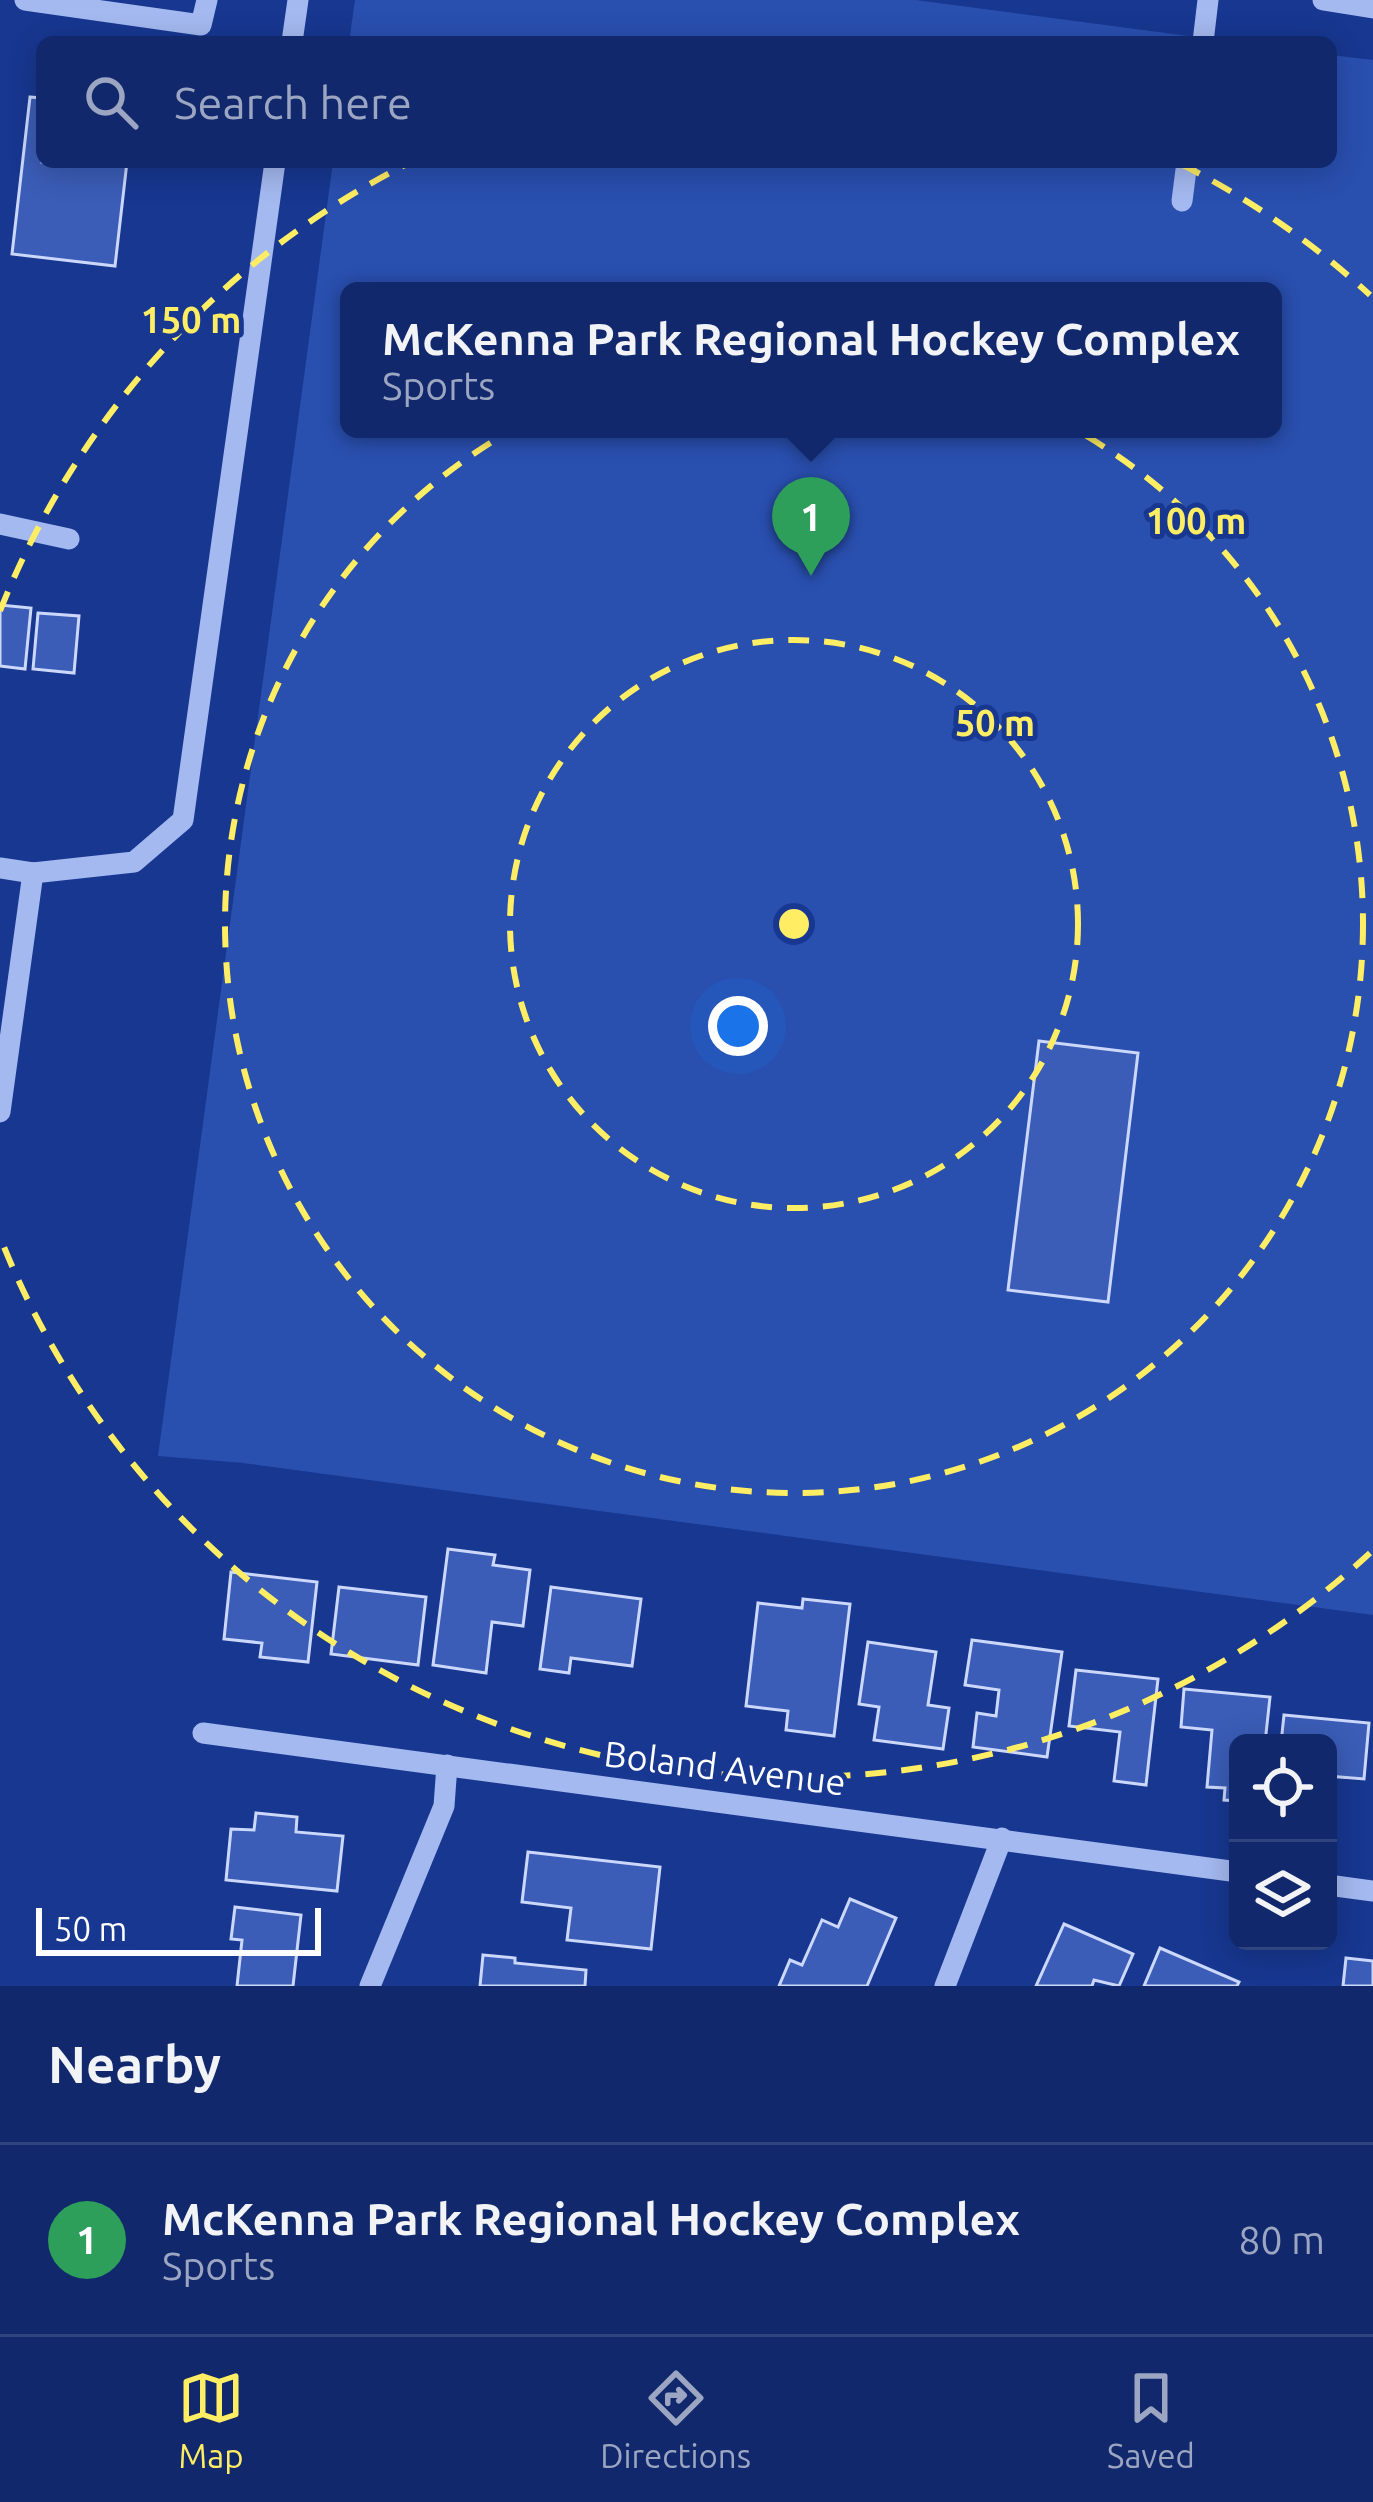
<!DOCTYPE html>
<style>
:root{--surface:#11296c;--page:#1e3574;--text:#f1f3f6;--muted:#9ca6c2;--line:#30457f;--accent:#ffed63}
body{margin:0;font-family:Ubuntu,sans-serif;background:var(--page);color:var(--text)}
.controls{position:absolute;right:36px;bottom:36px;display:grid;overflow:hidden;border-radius:18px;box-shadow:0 6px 30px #0003}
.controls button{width:108px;height:108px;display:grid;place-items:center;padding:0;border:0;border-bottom:3px solid var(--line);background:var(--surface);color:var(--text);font:60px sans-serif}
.scale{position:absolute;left:36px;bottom:30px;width:285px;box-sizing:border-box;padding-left:12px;border:6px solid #fff;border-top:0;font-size:33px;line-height:42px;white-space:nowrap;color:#fff;-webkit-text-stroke:9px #173790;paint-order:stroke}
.you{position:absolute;left:738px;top:1026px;width:42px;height:42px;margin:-30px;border:9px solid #fff;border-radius:50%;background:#1a73e8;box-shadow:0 0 0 18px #1a73e833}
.badge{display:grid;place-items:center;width:78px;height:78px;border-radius:50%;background:var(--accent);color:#fff;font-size:39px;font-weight:700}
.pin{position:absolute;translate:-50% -99px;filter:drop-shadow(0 3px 6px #0008)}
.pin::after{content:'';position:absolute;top:63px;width:42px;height:36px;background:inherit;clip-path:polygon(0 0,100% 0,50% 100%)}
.popup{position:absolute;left:340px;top:282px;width:942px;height:156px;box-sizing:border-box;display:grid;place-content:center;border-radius:18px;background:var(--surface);filter:drop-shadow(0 3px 9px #0005);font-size:39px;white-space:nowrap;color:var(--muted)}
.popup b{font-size:45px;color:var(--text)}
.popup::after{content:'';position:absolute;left:50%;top:100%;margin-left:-24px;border:24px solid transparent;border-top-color:var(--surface)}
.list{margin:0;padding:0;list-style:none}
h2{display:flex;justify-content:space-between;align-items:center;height:156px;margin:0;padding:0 48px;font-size:51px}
h2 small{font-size:39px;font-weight:400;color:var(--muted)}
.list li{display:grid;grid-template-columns:78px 1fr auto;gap:36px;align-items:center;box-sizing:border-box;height:192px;padding:0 48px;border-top:3px solid var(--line)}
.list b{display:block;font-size:45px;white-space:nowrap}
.list p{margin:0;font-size:39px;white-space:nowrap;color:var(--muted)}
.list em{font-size:39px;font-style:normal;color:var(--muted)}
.icon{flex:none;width:66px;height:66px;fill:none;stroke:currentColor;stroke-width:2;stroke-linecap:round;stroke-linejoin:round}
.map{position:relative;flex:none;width:1373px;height:1986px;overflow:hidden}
.search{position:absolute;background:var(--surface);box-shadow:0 6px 30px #0003;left:36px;right:36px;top:36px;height:132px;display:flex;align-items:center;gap:30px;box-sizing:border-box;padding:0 42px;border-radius:18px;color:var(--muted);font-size:45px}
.sheet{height:348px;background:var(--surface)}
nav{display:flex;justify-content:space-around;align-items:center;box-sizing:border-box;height:168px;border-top:3px solid var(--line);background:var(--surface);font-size:33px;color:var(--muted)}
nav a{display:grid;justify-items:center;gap:6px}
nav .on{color:var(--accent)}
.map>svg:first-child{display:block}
.green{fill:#294faf;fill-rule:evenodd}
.building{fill:#3b5db7;stroke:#cbd8fb;stroke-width:3}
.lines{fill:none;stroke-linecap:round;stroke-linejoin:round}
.minor{stroke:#a4b9f0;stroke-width:21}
.ring{fill:none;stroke:#ffed63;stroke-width:6;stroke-dasharray:21 15}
.labels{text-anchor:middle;stroke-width:10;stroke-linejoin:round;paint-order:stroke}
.street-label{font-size:36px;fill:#fff;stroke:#173790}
.centre{fill:#ffed63;stroke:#173790;stroke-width:6}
.ring-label{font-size:36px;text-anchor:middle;font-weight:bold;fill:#ffed63;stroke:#173790;stroke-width:10;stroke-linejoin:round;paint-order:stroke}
</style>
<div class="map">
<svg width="1373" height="1986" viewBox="0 0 1373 1986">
<rect width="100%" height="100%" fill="#173790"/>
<g class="green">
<polygon points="355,0 916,0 1234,42 349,42"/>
<path d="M1331,55L1373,60V1615L243,1463L158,1456L333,162H1331ZM349,291H1273V429H349Z"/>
</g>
<g class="building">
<polygon points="30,97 42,98 42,162 127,162 115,266 12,254"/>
<polygon points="0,605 31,608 25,669 0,666"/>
<polygon points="38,613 79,616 74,673 33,669"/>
<polygon points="1039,1041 1138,1053 1108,1302 1008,1290"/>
<polygon points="448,1549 495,1555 493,1565 530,1570 523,1626 492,1622 486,1673 433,1665"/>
<polygon points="231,1572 317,1582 308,1662 260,1657 262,1643 224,1639"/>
<polygon points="339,1587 426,1597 418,1665 331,1654"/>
<polygon points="551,1587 641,1599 632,1666 571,1658 569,1673 540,1669"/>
<polygon points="803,1599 850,1604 834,1736 786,1730 788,1711 746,1706 758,1603 802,1608"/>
<polygon points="972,1640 1062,1652 1047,1757 973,1747 977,1713 996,1716 999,1690 965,1685"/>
<polygon points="868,1642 936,1652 928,1705 949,1708 943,1749 874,1740 879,1707 859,1704"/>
<polygon points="1076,1670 1158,1679 1146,1785 1114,1781 1120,1732 1069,1726"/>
<polygon points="1184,1689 1270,1697 1265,1743 1238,1743 1238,1801 1224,1800 1225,1788 1207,1787 1212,1730 1181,1727"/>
<polygon points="1284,1715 1369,1723 1364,1779 1328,1776 1328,1743 1281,1743"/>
<polygon points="256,1813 297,1817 296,1832 343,1836 337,1891 226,1880 231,1829 254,1830"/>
<polygon points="528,1852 660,1867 651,1949 567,1940 571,1908 522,1902"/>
<polygon points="850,1899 896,1918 867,1986 779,1986 790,1960 802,1965 822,1920 838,1927"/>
<polygon points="235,1907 301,1915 293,1986 237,1986 242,1940 231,1939"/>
<polygon points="1064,1924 1133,1954 1119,1986 1094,1980 1092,1986 1036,1986"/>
<polygon points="1160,1948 1239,1982 1237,1986 1144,1986"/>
<polygon points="483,1955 515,1958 515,1963 586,1970 585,1986 480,1986"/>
<polygon points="1346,1958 1373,1961 1373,1986 1343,1986"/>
</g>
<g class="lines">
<g class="minor">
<polyline points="25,0 201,25 207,0"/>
<polyline points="1323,0 1373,8"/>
<polyline points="292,42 298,0"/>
<polyline points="1203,42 1208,0"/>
<polyline points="1182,201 1187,162"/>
<polyline points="0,524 69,539"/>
<polyline points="0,868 33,873 134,862 183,820 275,162"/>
<polyline points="0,1112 33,873"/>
<polyline points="203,1733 1238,1872"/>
<polyline points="1328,1885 1373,1891"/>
<polyline points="370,1986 444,1806 447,1765"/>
<polyline points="945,1986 1002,1838"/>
</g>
</g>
<g class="ring">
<circle cx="794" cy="924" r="284"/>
<circle cx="794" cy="924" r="569"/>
<path d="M1370 1553A853 853 0 0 1 0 1237M0 611A853 853 0 0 1 407 164M1181 164A853 853 0 0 1 1370 295"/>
</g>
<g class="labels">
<g class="street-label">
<text transform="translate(725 1768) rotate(7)" y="13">Boland Avenue</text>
</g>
</g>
<circle cx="794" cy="924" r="18" class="centre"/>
<g class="ring-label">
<text x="191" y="333">150 m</text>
<text x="1196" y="534">100 m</text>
<text x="995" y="736">50 m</text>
</g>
</svg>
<div class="controls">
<button><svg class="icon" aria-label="locate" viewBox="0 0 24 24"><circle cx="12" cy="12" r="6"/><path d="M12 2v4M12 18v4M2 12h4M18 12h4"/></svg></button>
<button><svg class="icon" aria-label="layers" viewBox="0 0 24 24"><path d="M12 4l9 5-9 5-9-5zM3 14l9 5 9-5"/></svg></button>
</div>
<div class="scale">50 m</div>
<div class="you"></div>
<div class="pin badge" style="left:811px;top:576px;background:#2e9e5b">1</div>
<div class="popup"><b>McKenna Park Regional Hockey Complex</b>Sports</div>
<div class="search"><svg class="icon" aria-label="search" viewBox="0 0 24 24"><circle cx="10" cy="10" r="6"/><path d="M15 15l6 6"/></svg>Search here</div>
</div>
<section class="sheet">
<h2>Nearby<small></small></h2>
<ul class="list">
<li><span class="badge" style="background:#2e9e5b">1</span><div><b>McKenna Park Regional Hockey Complex</b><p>Sports</p></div><em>80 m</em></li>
</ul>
</section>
<nav>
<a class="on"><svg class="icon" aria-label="map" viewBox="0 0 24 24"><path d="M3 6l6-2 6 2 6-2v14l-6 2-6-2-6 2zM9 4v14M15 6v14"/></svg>Map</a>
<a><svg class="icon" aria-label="directions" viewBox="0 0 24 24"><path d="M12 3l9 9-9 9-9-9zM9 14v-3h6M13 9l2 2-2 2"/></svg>Directions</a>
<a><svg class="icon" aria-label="saved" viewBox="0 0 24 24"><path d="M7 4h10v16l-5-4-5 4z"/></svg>Saved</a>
</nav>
